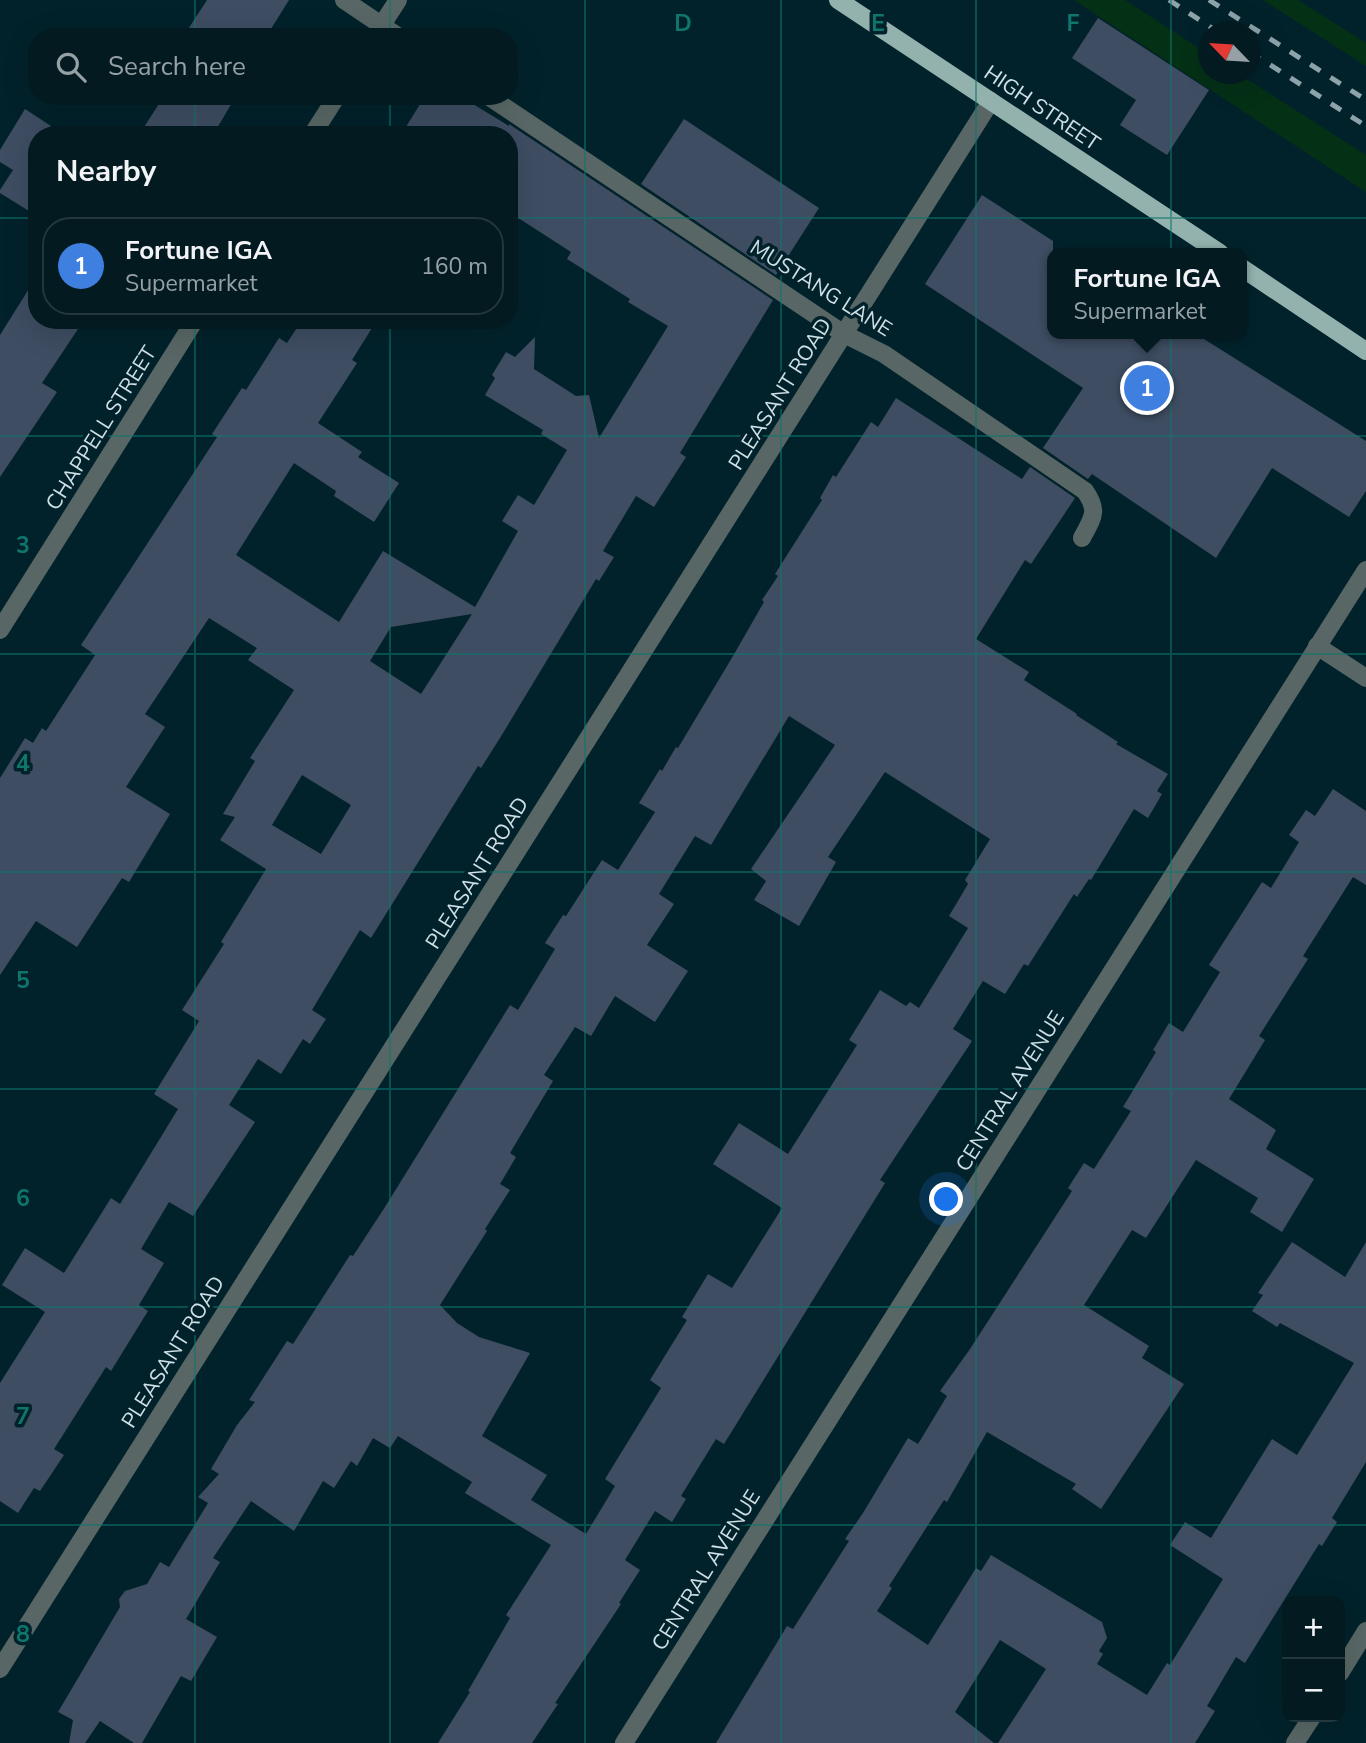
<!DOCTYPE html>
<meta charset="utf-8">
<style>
:root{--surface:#021a20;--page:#10272d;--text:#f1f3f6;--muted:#96a1a5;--line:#23383e;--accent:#f49d8c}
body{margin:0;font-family:"Nunito Sans",sans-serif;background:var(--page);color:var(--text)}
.controls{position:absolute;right:21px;bottom:21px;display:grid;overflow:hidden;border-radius:14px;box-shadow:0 7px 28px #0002}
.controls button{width:63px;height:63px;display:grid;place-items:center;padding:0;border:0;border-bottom:2px solid var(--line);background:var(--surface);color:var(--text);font:35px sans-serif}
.compass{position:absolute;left:1198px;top:21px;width:63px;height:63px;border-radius:50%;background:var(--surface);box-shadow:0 7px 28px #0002;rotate:295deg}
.you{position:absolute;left:947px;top:1200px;width:24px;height:24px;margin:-18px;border:5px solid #fff;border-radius:50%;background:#1a73e8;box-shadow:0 0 0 10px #1a73e833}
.badge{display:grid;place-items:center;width:46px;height:46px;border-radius:50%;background:var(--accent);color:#fff;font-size:23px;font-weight:700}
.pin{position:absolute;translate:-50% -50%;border:4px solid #fff;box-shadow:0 2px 7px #0006}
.popup{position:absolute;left:1047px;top:248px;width:200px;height:91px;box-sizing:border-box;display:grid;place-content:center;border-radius:14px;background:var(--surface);filter:drop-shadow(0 2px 5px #0005);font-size:23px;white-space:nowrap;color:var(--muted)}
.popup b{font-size:26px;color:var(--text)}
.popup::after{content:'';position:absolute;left:50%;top:100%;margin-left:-14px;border:14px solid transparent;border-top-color:var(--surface)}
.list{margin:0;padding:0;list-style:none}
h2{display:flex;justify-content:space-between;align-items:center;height:91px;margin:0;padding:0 28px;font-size:30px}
h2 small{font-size:23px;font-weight:400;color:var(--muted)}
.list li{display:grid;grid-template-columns:46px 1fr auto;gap:21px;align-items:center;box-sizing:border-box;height:98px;margin:0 14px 14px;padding:0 14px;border:2px solid var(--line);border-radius:28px}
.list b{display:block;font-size:26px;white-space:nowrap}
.list p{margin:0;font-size:23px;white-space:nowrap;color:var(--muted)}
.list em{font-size:23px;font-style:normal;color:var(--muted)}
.icon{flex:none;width:38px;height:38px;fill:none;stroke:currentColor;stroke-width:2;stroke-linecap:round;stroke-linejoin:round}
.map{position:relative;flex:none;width:1366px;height:1743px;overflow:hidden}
.search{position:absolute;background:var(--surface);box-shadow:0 7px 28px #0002;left:28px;top:28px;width:490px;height:77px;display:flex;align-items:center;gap:18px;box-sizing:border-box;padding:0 24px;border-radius:28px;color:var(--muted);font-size:26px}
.panel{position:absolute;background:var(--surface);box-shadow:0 7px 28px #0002;left:28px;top:126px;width:490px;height:203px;border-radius:28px}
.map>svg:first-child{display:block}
.green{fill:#043016}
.building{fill:#3e4d62;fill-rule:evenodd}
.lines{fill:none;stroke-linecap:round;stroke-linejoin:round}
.minor{stroke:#586765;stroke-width:18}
.major{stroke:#93b2ae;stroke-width:18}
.rail{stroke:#8da3aa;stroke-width:5;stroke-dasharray:12 12;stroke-linecap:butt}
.grid{fill:none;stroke:#0f766e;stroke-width:2;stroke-opacity:0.55}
.labels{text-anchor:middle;stroke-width:7;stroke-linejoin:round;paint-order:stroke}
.street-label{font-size:21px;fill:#cfe0e6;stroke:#02222b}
.grid-label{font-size:23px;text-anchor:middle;font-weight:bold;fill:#0f766e;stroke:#02222b;stroke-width:7;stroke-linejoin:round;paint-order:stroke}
</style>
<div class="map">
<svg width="1366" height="1743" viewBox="0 0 1366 1743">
<rect width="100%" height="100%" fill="#02222b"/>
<g class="green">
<polygon points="1074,0 1125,0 1208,54 1208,74 1239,74 1366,155 1366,192"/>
<polygon points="1263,0 1298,0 1366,43 1366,66"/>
</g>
<g class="building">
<polygon points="207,0 289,0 266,37 183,37"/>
<polygon points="1098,18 1209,90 1167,155 1120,125 1136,100 1072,58"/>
<polygon points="164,96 236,96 213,135 139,135"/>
<path d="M425,96H460L509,126V124L773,300L680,453L686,457L654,507L636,496L603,551L614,557L599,581L596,579L500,738L481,768L478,766L371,938L360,930L312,1010L326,1019L310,1044L303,1039L281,1074L258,1059L229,1105L255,1122L193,1216L169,1202L141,1249L164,1263L139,1305L148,1311L111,1371L106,1367L54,1449L64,1455L40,1491L34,1488L18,1513L0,1501V1383L45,1312L2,1285L25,1248L64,1273L111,1198L120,1204L178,1109L154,1094L199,1021L182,1010L224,944L221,942L266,869L220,840L235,817L223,814L255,761L250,758L294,690L248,660L257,648L209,618L145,714L165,727L126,787L170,814L129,882L122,878L77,947L36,921L0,975V778L25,738L33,743L42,728L46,731L95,655L81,645L217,437L212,434L242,388L246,390L279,338L287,343L302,320H377L352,360L357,363L318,423L362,452L358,457L399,483L374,522L334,496L336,491L294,463L236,555L339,622L383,551L475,607L518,531L502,521L518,495L534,505L567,450L541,434L543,430L485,395L495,378L492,375L506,352L515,357L535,337L534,369L576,396L589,395L599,438L668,326L628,302L630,299L567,259L571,252L509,212V135H401ZM472,614L421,694L370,661L391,627ZM302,775L351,805L321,854L272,825Z"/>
<polygon points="25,109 51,126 45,135 37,135 37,216 0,193 0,190 13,170 0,162 0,150"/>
<polygon points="684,119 819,208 776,275 641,184"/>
<polygon points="982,195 1053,241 1053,334 1196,334 1366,441 1366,491 1349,517 1272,468 1216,558 1092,474 1088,479 1043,448 1083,388 925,284"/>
<polygon points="37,276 37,320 84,320 42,383 57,392 0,477 0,335"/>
<path d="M896,398L1022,479L1030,467L1075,498L1031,564L1025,560L976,639L1029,672L1024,680L1077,714L1076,715L1118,742L1116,744L1168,774L1157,791L1162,794L1148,818L1134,809L1091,880L1089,879L1077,897L1074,894L1028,966L1024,964L1005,994L983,981L953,1029L972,1041L880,1180L885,1183L724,1444L716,1439L681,1496L686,1499L672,1522L655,1511L625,1560L640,1570L619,1603L621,1604L555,1703L558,1704L532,1743H438L470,1692L468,1691L510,1618L506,1615L551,1545L465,1493L472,1482L398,1436L390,1448L373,1438L357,1466L351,1461L334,1488L323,1481L294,1531L251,1501L213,1558L220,1562L186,1619L217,1637L191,1681L181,1676L142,1743H134L100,1721L85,1743H69L73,1720L58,1712L120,1607L119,1599L125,1591L147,1584L160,1562L169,1567L208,1503L198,1497L219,1474L211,1469L237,1425L255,1402L249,1400L287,1341L293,1344L350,1255L353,1256L385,1207L510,1005L518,1010L555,949L545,943L563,915L566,916L602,860L618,870L655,812L639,803L660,769L662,771L676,747L678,748L733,656L764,602L762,600L778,576L775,574L822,500L820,498L833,475L836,477L871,422L878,427ZM789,716L835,745L751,869L766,881L754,900L799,926L836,862L828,857L885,772L990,839L965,880L968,884L949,916L968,928L919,1008L910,1002L906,1006L880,990L849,1040L857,1045L788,1154L739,1123L713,1164L782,1208L732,1288L708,1274L682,1317L687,1320L650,1380L661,1388L605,1479L615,1486L586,1534L531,1500L547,1475L482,1436L530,1353L479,1337L457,1323L440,1305L487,1231L485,1229L510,1190L500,1184L516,1157L510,1153L553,1081L544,1075L575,1027L591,1036L615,996L655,1022L688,971L647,945L674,904L659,894L695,836L711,845Z"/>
<polygon points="1333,789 1366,811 1366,885 1353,877 1303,956 1308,959 1259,1036 1265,1040 1229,1099 1276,1130 1266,1149 1314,1179 1282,1232 1250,1212 1258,1198 1196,1160 1146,1238 1132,1230 1084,1305 1149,1346 1142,1358 1184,1384 1101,1509 1072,1489 1076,1484 987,1432 947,1502 944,1500 889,1586 892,1588 877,1611 928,1645 976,1568 981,1571 991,1555 1102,1622 1107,1638 1099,1651 1103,1654 1097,1664 1147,1695 1167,1663 1170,1665 1223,1579 1170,1545 1185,1522 1211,1538 1272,1439 1297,1455 1354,1363 1280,1323 1277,1327 1252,1311 1263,1295 1258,1293 1292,1242 1345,1277 1366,1242 1366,1462 1332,1518 1337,1522 1322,1546 1319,1544 1245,1663 1236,1657 1207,1706 1215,1711 1195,1743 998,1743 1046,1669 1000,1640 955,1712 994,1743 716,1743 787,1626 793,1629 849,1541 845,1539 863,1513 908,1438 918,1444 947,1396 940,1391 970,1349 1072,1191 1068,1188 1084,1163 1094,1169 1131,1111 1123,1107 1156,1052 1153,1050 1169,1023 1183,1032 1220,972 1209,965 1262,882 1271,888 1299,842 1289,835 1306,810 1315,816"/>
</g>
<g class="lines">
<g class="minor">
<polyline points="344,0 399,37"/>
<polyline points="374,37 398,0"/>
<path d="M488,96L844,334L884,354L1085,491C1099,511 1093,517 1082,538"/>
<polyline points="312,135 337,96"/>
<polyline points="0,630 195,320"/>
<polyline points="1317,646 1366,678"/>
<polyline points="0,1669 991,101"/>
<polyline points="1340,1673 1366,1631"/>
<polyline points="624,1743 1366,570"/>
<polyline points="1295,1743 1312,1717"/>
</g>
<g class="major">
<polyline points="838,0 1220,253"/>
<polyline points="1242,268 1366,351"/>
</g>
<g class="rail">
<polyline points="1169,0 1218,32"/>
<polyline points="1209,0 1366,100"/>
<polyline points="1250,52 1366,126"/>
</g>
</g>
<path class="grid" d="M195,0V37M390,0V37M585,0V1743M781,0V1743M976,0V1743M1171,0V1743M195,96V135M390,96V135M0,218H37M509,218H1366M195,320V1743M390,320V1743M0,436H1366M0,654H1366M0,872H1366M0,1089H1366M0,1307H1366M0,1525H1366"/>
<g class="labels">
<g class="street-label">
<text transform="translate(1042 108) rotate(34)" y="7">HIGH STREET</text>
<text transform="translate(821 288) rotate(32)" y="7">MUSTANG LANE</text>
<text transform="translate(780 394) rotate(-58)" y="7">PLEASANT ROAD</text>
<text transform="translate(101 428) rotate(-58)" y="7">CHAPPELL STREET</text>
<text transform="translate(477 873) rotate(-58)" y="7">PLEASANT ROAD</text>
<text transform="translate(1010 1091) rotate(-58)" y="7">CENTRAL AVENUE</text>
<text transform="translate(173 1352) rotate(-58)" y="7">PLEASANT ROAD</text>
<text transform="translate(706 1570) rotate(-58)" y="7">CENTRAL AVENUE</text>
</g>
</g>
<g class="grid-label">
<text x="683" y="31">D</text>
<text x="878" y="31">E</text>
<text x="1073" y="31">F</text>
<text x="23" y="553">3</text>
<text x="23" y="771">4</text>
<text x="23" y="988">5</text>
<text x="23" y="1206">6</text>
<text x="23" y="1424">7</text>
<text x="23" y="1642">8</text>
</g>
</svg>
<div class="controls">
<button>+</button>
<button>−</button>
</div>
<svg class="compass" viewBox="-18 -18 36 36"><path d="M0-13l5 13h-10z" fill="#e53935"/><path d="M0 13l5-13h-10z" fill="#96a1a5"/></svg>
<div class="you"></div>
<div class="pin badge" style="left:1147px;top:388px;background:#3f7fe0">1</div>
<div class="popup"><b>Fortune IGA</b>Supermarket</div>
<div class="search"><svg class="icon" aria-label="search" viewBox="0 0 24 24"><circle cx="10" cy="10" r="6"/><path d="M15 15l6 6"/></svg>Search here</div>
<section class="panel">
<h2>Nearby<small></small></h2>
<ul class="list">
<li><span class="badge" style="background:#3f7fe0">1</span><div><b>Fortune IGA</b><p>Supermarket</p></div><em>160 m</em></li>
</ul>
</section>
</div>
